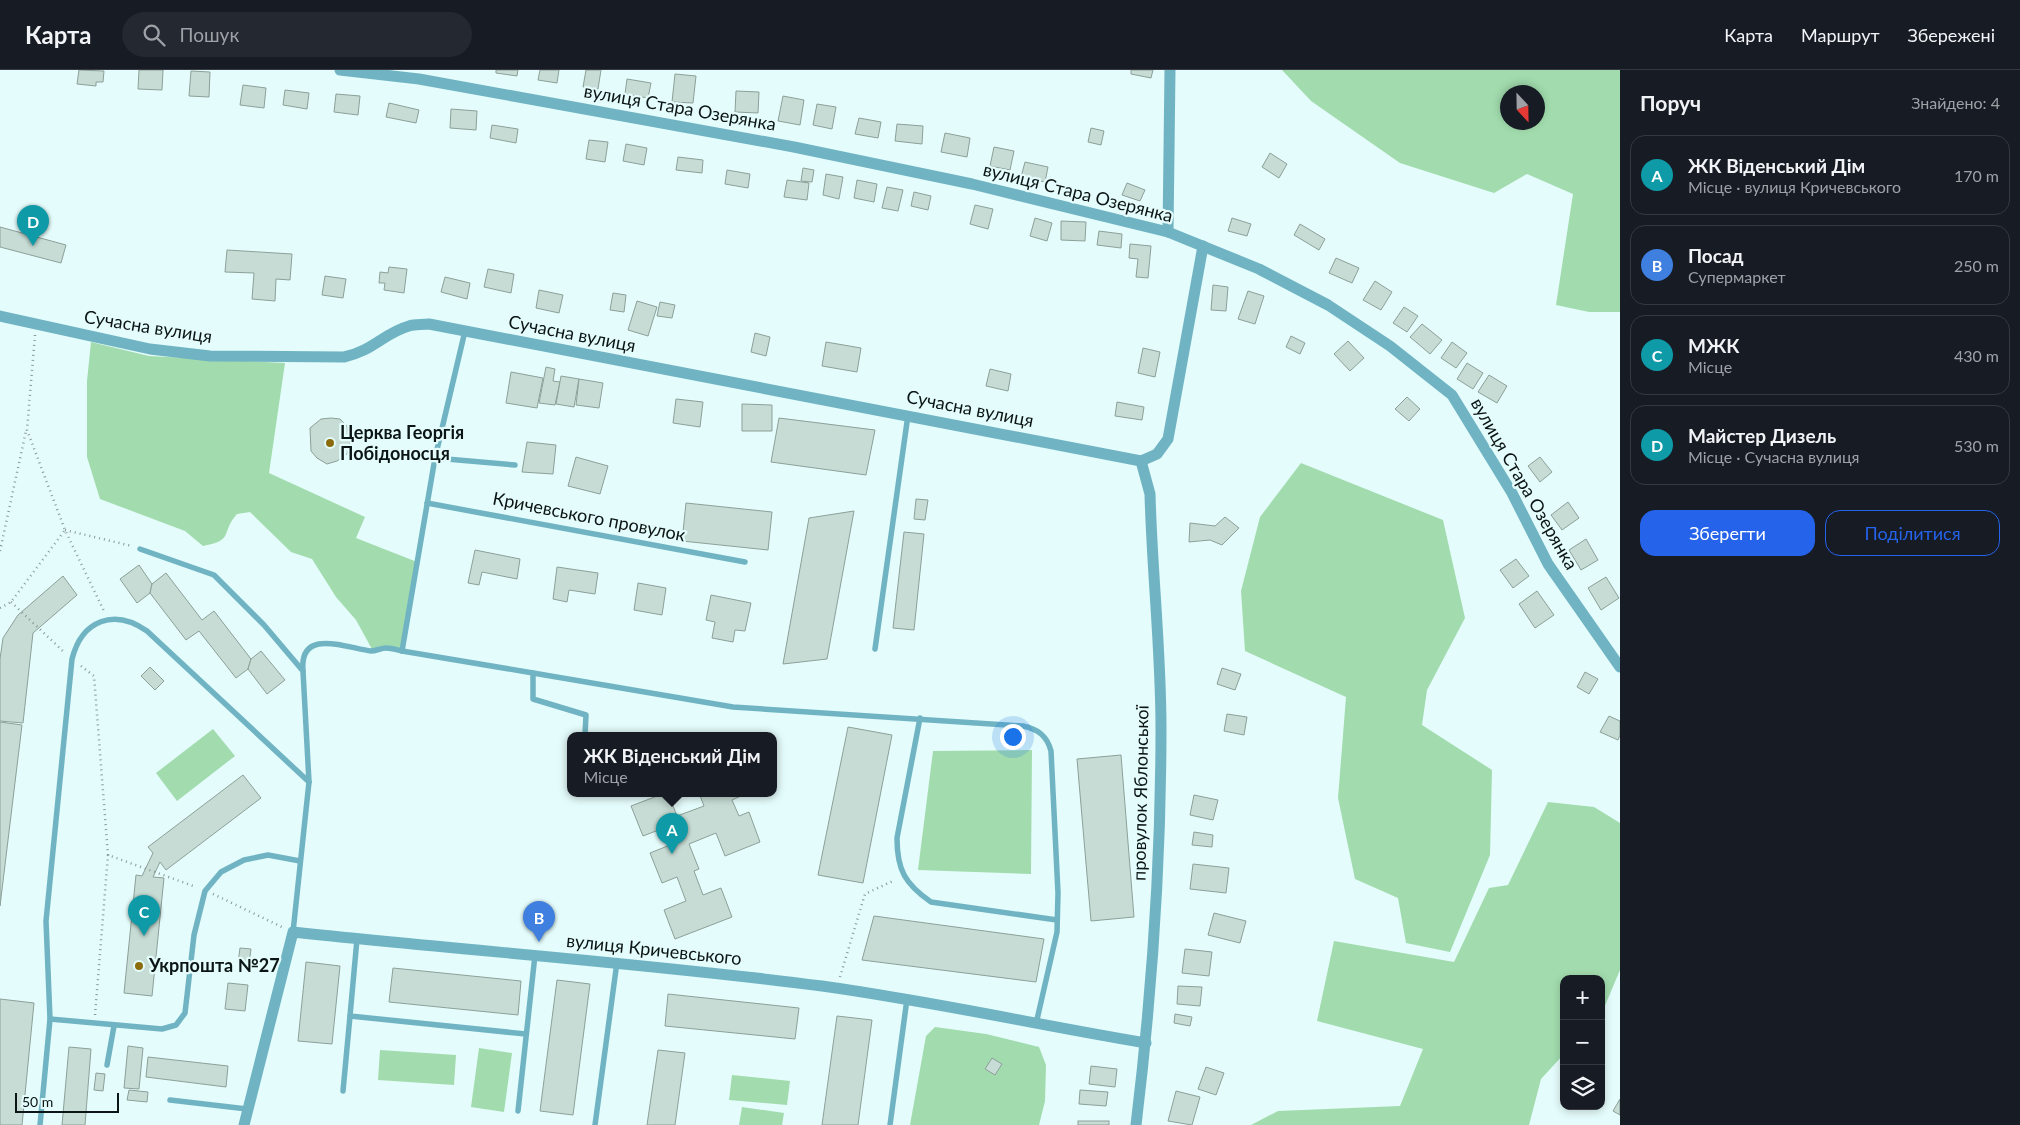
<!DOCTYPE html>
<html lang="uk">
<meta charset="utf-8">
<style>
:root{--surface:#171b24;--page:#242831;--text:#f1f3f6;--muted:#9ea1a6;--line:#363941;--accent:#2563eb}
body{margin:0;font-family:Lato,sans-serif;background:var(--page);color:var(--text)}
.controls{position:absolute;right:15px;bottom:15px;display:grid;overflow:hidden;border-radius:10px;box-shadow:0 2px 8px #0003}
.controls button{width:45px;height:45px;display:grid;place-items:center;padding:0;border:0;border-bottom:1px solid var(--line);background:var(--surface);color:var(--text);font:25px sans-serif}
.compass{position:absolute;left:1500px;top:15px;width:45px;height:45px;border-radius:50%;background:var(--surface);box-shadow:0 2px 8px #0003;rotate:158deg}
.scale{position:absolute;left:15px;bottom:12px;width:104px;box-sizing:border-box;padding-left:5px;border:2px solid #0c1515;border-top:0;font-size:14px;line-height:18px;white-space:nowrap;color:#0c1515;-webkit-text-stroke:4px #e4fcfb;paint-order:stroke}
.you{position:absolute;left:1012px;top:666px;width:18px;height:18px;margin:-12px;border:4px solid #fff;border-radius:50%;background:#1a73e8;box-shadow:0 0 0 8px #1a73e833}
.badge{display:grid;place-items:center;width:32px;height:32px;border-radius:50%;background:var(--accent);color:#fff;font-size:16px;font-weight:700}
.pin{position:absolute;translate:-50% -41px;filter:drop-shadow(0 1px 2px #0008)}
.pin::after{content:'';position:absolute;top:26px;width:18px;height:15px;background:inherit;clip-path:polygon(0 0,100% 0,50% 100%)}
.popup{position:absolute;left:567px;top:662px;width:210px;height:65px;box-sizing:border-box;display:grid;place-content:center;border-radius:10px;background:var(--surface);filter:drop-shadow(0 1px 4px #0005);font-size:16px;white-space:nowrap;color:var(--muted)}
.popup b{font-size:19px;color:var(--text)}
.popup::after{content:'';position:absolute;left:50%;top:100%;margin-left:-10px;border:10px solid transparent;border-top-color:var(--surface)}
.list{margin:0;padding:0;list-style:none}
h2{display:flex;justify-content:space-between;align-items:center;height:65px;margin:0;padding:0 20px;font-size:21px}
h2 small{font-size:16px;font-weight:400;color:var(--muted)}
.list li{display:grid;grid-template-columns:32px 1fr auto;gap:15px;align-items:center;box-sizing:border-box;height:80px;margin:0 10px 10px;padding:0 10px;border:1px solid var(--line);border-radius:15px}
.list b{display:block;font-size:19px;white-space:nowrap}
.list p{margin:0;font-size:16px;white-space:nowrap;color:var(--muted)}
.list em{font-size:16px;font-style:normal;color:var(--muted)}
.actions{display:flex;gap:10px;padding:15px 20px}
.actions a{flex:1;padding:11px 0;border:1px solid var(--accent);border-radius:15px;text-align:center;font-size:18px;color:var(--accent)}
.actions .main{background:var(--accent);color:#fff}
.icon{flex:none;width:28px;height:28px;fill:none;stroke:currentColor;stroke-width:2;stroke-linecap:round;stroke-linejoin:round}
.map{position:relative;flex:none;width:1620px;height:1055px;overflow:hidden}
header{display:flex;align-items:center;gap:30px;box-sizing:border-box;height:70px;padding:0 25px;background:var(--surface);border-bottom:1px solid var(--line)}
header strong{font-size:24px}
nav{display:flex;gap:28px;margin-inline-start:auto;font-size:18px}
.search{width:350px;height:45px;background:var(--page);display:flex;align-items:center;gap:12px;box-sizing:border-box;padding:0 18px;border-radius:28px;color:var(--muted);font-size:19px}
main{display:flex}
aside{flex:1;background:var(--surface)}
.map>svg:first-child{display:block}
.green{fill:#a2dcae;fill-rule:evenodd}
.building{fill:#c6dcd4;stroke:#8ca099}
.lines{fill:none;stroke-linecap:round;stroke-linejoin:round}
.path{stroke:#889a99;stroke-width:2.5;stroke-dasharray:1 4;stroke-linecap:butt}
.service{stroke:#70b4c4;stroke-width:5.5}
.minor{stroke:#70b4c4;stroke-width:11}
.poi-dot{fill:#8c6b0d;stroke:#e4fcfb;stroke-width:2}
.labels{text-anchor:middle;stroke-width:4.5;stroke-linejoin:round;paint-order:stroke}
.street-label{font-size:18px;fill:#0c1515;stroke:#e4fcfb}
.poi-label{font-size:18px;font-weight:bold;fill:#0c1515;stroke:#e4fcfb;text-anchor:start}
</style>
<header>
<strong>Карта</strong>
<div class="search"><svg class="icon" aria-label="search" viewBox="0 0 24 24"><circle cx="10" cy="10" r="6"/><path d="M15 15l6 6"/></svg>Пошук</div>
<nav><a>Карта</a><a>Маршрут</a><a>Збережені</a></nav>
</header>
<main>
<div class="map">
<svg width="1620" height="1055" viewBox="0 0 1620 1055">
<rect width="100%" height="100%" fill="#e4fcfb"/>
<g class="green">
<path d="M1282,0H1620V242H1589L1556,235L1573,124L1527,104L1494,123L1400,93L1311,31ZM1508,22H1538V52H1508Z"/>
<path d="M91,272L149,286L285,293L269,403L365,447L356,468L417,492L402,581L386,578L373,581L356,550L336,527L312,489L291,482L250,442L237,444C220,463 235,470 203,476L185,461L100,429L87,387V311Z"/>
<polygon points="1301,393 1443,450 1465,548 1427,620 1422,655 1492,700 1490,785 1450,882 1406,873 1398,828 1355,809 1338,728 1346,627 1245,581 1241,521 1260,447"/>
<polygon points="213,659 235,686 177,731 156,703"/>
<polygon points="1032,680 1031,804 918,800 933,681"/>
<polygon points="1548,732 1594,737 1620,753 1620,900 1601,945 1601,909 1564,909 1564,984 1541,1009 1529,1055 1251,1055 1278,1041 1400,1036 1423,979 1317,951 1334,871 1454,892 1489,818 1508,815"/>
<polygon points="935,957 986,964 1039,977 1046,995 1045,1031 1039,1055 910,1055 926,966"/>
<polygon points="479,978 512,983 504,1042 471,1037"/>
<polygon points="380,980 456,985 454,1015 378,1010"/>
<polygon points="732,1005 790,1011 787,1035 729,1030"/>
<polygon points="742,1037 784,1043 782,1055 739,1055"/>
</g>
<g class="building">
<polygon points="79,0 104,1 103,12 96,12 96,16 77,14"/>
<polygon points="139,0 163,0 162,20 138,19"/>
<polygon points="496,0 518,0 517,6 496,3"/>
<polygon points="540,0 559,0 557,13 538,10"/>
<polygon points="586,0 601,0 598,19 583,17"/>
<polygon points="1131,0 1153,0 1151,8 1131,4"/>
<polygon points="191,1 210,2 209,27 189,26"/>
<polygon points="675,4 696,6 693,33 672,32"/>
<polygon points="627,9 651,13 648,28 625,24"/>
<polygon points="243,15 266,18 264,38 240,35"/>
<polygon points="285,20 309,23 307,39 283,35"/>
<polygon points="736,21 759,22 758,43 735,42"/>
<polygon points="336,24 360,26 358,45 334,42"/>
<polygon points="783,26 804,30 800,55 778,51"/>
<polygon points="389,33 419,40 416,53 386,47"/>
<polygon points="817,34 836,37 832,59 813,55"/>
<polygon points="451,39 477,41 476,60 450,58"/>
<polygon points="859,48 881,52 878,68 855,64"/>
<polygon points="897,54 923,56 922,74 895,71"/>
<polygon points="492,55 518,59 516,73 490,68"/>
<polygon points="1091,58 1104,61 1101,75 1088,72"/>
<polygon points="945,63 970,68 967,87 941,82"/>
<polygon points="589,70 608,72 605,92 586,89"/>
<polygon points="626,74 647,78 644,95 623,91"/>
<polygon points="994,77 1014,81 1010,100 990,96"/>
<polygon points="1270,83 1287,94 1279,108 1262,97"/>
<polygon points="678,87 703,90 702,103 676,100"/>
<polygon points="1025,92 1048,97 1045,112 1021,107"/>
<polygon points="803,98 814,100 812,112 801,111"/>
<polygon points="727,100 750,104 748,118 725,114"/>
<polygon points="826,104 843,107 839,129 823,125"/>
<polygon points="787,110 809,113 807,130 784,127"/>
<polygon points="857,110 877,114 874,132 854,128"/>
<polygon points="1127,113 1145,120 1140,131 1122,125"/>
<polygon points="887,117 903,120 898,141 882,138"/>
<polygon points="914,122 931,126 928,140 911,136"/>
<polygon points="975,135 993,139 988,159 970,154"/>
<polygon points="1035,148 1052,153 1047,171 1030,166"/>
<polygon points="1232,148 1251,154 1247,166 1228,161"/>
<polygon points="1061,151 1086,152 1085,171 1061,170"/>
<polygon points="1300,154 1325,169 1319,180 1294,165"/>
<polygon points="0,157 66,175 61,193 0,177"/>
<polygon points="1099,161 1122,164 1121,178 1097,175"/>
<polygon points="1130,174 1151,176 1148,208 1136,207 1138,189 1129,188"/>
<polygon points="227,180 292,184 290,210 276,209 275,231 252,229 254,203 225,202"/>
<polygon points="1336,188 1359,198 1352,213 1329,203"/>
<polygon points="389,197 407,199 404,223 384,220 385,213 379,213 380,202 388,203"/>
<polygon points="488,199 514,204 511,223 484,217"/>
<polygon points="325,206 346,209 343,228 322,225"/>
<polygon points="445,207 470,213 467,229 441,222"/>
<polygon points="1375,211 1392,222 1381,240 1363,230"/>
<polygon points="1213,215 1228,217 1226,241 1211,240"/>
<polygon points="539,220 563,225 559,243 536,238"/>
<polygon points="1248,221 1264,226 1255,254 1238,249"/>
<polygon points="613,223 626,225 624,242 610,240"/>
<polygon points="637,231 657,237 648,266 628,260"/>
<polygon points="660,232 675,235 672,248 657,246"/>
<polygon points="1404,237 1418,246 1407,262 1393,253"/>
<polygon points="1422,254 1442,270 1430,284 1410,267"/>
<polygon points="755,263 770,267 766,286 751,282"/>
<polygon points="1291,266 1305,273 1300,284 1286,277"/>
<polygon points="1348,271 1364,288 1350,301 1334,284"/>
<polygon points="826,272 861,278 857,302 822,296"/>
<polygon points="1452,272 1467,283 1456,298 1441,288"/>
<polygon points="1143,278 1160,282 1155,307 1138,303"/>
<polygon points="1467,293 1483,303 1473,319 1457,309"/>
<polygon points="546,297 555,299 553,311 560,312 555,335 539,333"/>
<polygon points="990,299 1011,304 1008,321 986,316"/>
<polygon points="511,302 543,308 537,338 506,333"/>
<polygon points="1489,305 1507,316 1497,333 1478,322"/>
<polygon points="561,306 579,309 574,337 556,334"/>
<polygon points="579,309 603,313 599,338 576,335"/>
<polygon points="1407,327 1420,339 1409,351 1395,339"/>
<polygon points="676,329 703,332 700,357 673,353"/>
<polygon points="1117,332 1144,337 1142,350 1115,346"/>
<polygon points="742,334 772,335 772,361 742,361"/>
<polygon points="331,348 340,349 347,356 350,375 347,384 337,391 327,394 317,388 311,381 310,358 321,349"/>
<polygon points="779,348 875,360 866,405 771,392"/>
<polygon points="527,372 556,375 553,404 522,402"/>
<polygon points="576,387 608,396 600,424 568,416"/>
<polygon points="1540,387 1552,402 1540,412 1528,396"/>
<polygon points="916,429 928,430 925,450 914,449"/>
<polygon points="1568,432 1579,448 1562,460 1551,445"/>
<polygon points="686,433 772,442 768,480 682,471"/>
<polygon points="854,441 827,589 783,594 809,448"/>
<polygon points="1225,447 1239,458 1222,475 1210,470 1189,472 1190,453 1215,456"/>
<polygon points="904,462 924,464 914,560 893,558"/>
<polygon points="1586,469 1598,490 1581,500 1569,480"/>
<polygon points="475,480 520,489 517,509 482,502 479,515 468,513"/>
<polygon points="1516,489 1529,506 1513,518 1500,500"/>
<polygon points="139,495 152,514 150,523 137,533 120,509"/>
<polygon points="557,497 598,503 595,524 569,520 567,532 553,529"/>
<polygon points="166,503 202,550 214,541 251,589 248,599 236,608 199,561 186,570 150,523 152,514"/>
<polygon points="63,506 77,525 33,563 23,653 0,651 0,589 3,568 18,545"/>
<polygon points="1606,507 1619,528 1601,540 1588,518"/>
<polygon points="638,513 666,518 662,545 634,540"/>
<polygon points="1537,521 1554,545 1535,558 1519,534"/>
<polygon points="711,525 751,533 745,561 735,560 733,572 712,568 715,552 706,550"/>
<polygon points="261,581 285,610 267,624 248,599 251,589"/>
<polygon points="150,597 164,611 155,620 141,606"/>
<polygon points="1222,598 1241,604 1235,620 1217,614"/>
<polygon points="1585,602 1598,609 1589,624 1577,617"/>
<polygon points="1227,644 1247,647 1244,665 1224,661"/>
<polygon points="1609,646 1620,651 1620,665 1618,670 1600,662"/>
<polygon points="0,652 22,655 0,836"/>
<polygon points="848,657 892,665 863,813 818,805"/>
<polygon points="1121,685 1134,847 1091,851 1077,689"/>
<polygon points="243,705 261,728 166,800 160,792 153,807 164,808 152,926 124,923 136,805 142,806 153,783 148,777"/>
<polygon points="665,723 668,723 677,746 704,736 699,723 740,723 741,726 732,730 739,746 749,742 760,772 725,786 716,763 689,774 699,799 694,801 703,825 721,818 732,847 675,869 664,840 686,831 677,807 662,813 650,783 675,773 669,756 643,766 631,736"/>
<polygon points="1194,725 1218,730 1213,750 1190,745"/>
<polygon points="1194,762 1213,765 1212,777 1192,775"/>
<polygon points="1193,794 1229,798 1226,823 1190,819"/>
<polygon points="1214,843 1246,851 1240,873 1208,865"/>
<polygon points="874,846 1044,869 1036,912 862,890"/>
<polygon points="240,878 251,879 249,894 238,893"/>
<polygon points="1185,879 1212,882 1209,906 1182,903"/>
<polygon points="306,892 340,896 332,974 298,971"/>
<polygon points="393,898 521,911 518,945 389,932"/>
<polygon points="557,910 590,914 573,1045 540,1041"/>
<polygon points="228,913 248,915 245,941 225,939"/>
<polygon points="1178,916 1202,917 1200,936 1177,934"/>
<polygon points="668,924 799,938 795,969 665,956"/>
<polygon points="0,929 34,933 22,1055 0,1055"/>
<polygon points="1175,944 1192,947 1190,956 1174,953"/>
<polygon points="837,946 872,950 858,1055 822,1055"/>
<polygon points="128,976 143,978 139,1019 124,1018"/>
<polygon points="69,977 91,979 85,1055 62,1055"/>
<polygon points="658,980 685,983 675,1055 647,1055"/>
<polygon points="148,987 228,996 226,1017 146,1007"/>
<polygon points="992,988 1002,994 995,1005 985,999"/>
<polygon points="1091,996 1117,999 1115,1017 1089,1014"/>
<polygon points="1206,997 1224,1003 1216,1025 1198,1019"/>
<polygon points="96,1003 105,1004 103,1021 94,1020"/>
<polygon points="129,1020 148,1022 147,1032 127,1030"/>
<polygon points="1080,1020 1108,1022 1106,1036 1079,1034"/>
<polygon points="1176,1021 1200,1027 1192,1055 1168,1051"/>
<polygon points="1620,1029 1620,1045 1613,1041"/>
<rect x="1078" y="1051" width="31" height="4"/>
</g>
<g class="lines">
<g class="path">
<polyline points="35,265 27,360 65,460 104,541"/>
<polyline points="65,460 132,476"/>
<polyline points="0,481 26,361"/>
<polyline points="11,532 65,583"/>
<polyline points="0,538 11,532 65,460"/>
<polyline points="81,596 94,606 108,785 196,817"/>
<polyline points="213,824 282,857"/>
<polyline points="840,907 865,824 895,810"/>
<polyline points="95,945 108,785"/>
</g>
<g class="service">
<polyline points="435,388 515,395"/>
<polyline points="427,433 745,492"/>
<polyline points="140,479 214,505 264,555 303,601 309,712 293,862"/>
<polyline points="875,579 908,345"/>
<polyline points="402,581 435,388 465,261"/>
<path d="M303,601C299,557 347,578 371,581C376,581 381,578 386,578C392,578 397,580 402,581L533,603V629L586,645L585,665"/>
<path d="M533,603L733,637L1023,656C1038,659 1047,666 1051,681L1058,823L1057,862L1036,954"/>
<path d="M920,648L897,768C897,800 905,814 931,832L1057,850"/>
<polyline points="357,869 350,946 526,964"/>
<polyline points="50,949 162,959 176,955 185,943 194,865 205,821 221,802 244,790 268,785 300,791"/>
<polyline points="107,995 114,956"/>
<polyline points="343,1021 350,946"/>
<polyline points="170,1030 247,1039"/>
<polyline points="518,1041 535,885"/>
<path d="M40,1055L50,949L46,851L72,589C82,550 114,538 147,561L309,712"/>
<polyline points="595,1055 617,892"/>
<polyline points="890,1055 907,929"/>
</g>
<g class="minor">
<polyline points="340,0 419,9 794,77 972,114 1168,162 1259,199 1328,235 1390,276 1452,325 1512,423 1548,494 1620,597"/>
<polyline points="1168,162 1170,0"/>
<path d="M0,246L150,279L210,286L344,287C373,281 384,263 409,256C415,254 422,255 429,254L1141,391L1157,384L1168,369L1203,176"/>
<path d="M244,1055L293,862C469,881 646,893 822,916C931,931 1038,955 1146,973"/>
<path d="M1136,1055C1152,923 1161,791 1161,658C1161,580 1152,502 1150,424L1141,391"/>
</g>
</g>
<g class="poi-dot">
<circle cx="330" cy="373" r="5"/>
<circle cx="139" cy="896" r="5"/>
</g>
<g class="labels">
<g class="street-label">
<text transform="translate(680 38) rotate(10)" y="6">вулиця Стара Озерянка</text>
<text transform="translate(1078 123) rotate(14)" y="6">вулиця Стара Озерянка</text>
<text transform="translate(148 257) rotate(9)" y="6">Сучасна вулиця</text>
<text transform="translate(572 264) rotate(11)" y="6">Сучасна вулиця</text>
<text transform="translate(970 339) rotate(11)" y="6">Сучасна вулиця</text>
<text transform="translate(1524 414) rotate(60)" y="6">вулиця Стара Озерянка</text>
<text transform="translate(589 447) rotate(11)" y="6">Кричевського провулок</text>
<text transform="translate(1141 723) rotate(-89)" y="6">провулок Яблонської</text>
<text transform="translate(654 880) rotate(6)" y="6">вулиця Кричевського</text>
</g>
<g class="poi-label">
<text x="340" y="369">Церква Георгія<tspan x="340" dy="21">Побідоносця</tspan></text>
<text x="149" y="902">Укрпошта №27</text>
</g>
</g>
</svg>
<div class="controls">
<button>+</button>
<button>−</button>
<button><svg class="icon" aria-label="layers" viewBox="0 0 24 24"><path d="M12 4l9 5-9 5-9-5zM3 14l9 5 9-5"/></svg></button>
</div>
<svg class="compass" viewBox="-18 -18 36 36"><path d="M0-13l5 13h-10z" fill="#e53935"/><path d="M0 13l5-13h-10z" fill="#9ea1a6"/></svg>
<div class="scale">50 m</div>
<div class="you"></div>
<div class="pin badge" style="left:672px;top:784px;background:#0f9aa8">A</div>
<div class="popup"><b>ЖК Віденський Дім</b>Місце</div>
<div class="pin badge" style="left:539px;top:872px;background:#3f7fe0">B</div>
<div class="pin badge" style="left:144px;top:866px;background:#0f9aa8">C</div>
<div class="pin badge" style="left:33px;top:176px;background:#0f9aa8">D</div>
</div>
<aside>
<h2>Поруч<small>Знайдено: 4</small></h2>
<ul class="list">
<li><span class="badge" style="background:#0f9aa8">A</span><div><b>ЖК Віденський Дім</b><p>Місце · вулиця Кричевського</p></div><em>170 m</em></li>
<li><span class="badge" style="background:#3f7fe0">B</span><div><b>Посад</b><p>Супермаркет</p></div><em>250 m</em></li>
<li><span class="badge" style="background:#0f9aa8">C</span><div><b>МЖК</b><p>Місце</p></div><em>430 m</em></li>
<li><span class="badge" style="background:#0f9aa8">D</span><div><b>Майстер Дизель</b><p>Місце · Сучасна вулиця</p></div><em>530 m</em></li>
</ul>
<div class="actions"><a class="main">Зберегти</a><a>Поділитися</a></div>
</aside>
</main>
